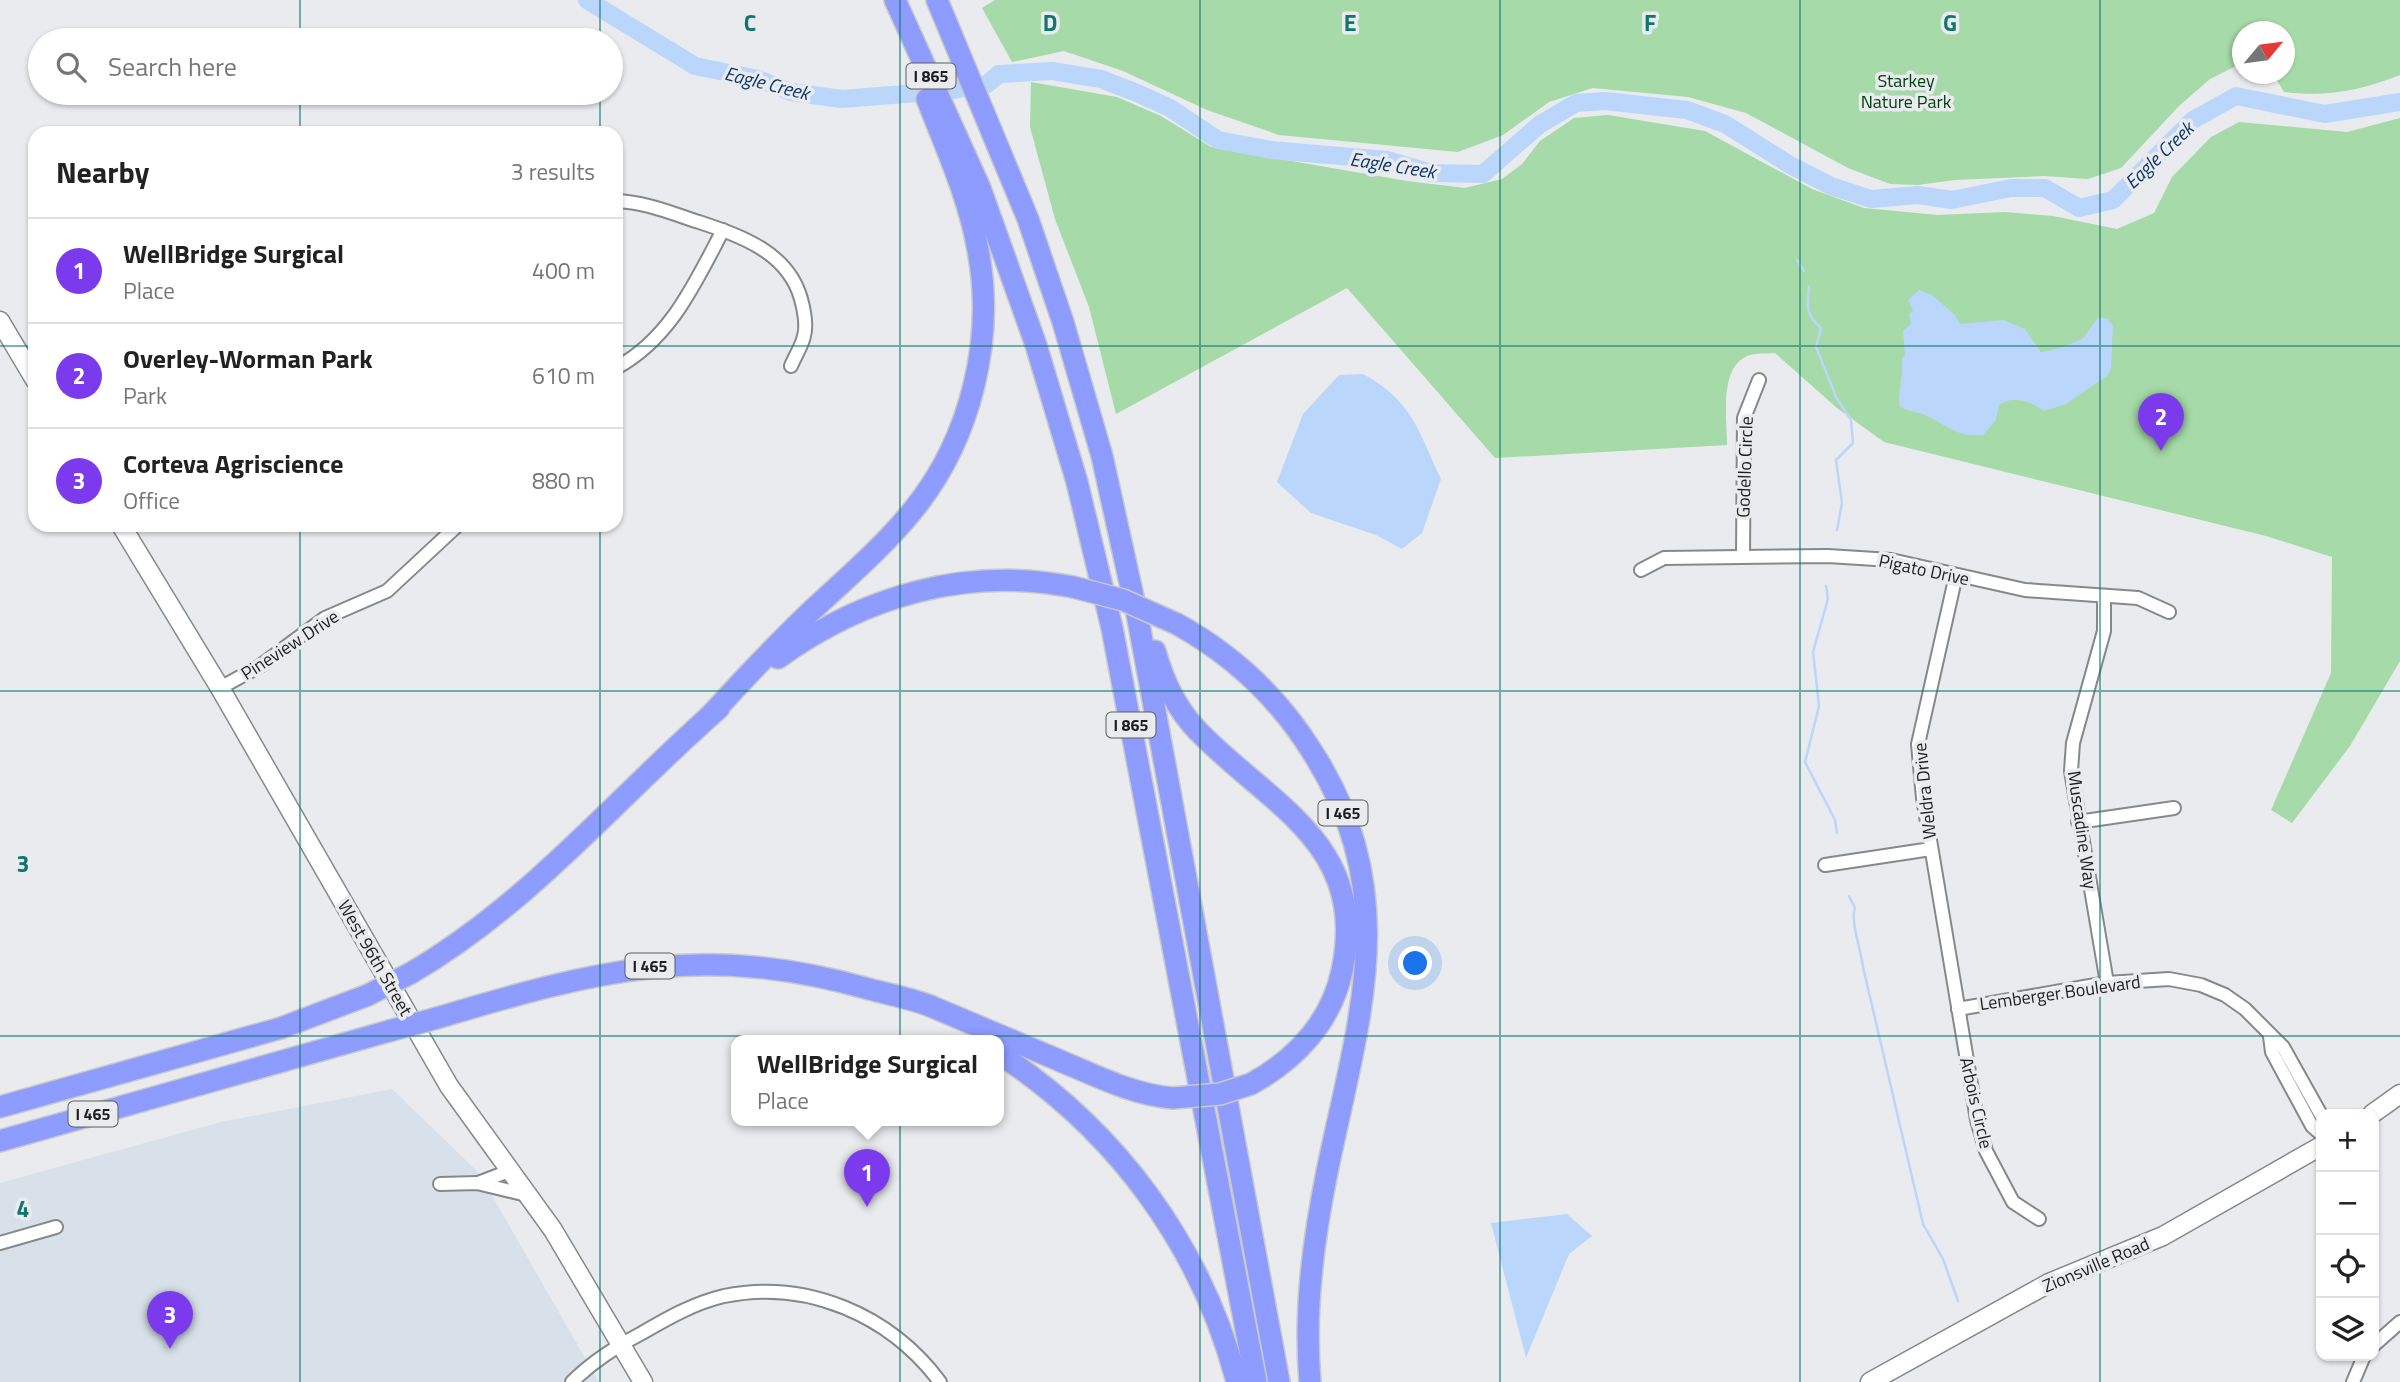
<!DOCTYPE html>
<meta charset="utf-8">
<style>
:root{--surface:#fff;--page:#f6f6f6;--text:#222;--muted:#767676;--line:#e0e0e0;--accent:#7c3aed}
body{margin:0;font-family:"Titillium Web",sans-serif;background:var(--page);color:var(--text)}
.controls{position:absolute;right:21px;bottom:21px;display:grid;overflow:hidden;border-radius:14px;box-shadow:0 2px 5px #0004}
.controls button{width:63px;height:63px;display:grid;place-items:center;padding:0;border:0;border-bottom:2px solid var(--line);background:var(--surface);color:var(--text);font:35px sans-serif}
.compass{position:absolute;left:2232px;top:21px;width:63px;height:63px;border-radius:50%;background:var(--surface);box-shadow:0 2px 5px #0004;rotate:61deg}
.you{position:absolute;left:1416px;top:964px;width:24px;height:24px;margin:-18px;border:5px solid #fff;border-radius:50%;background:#1a73e8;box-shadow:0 0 0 10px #1a73e833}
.badge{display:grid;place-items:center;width:46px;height:46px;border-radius:50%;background:var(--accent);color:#fff;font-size:23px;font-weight:700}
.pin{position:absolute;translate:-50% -58px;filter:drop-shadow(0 2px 4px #0008)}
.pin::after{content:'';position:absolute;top:37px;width:24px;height:21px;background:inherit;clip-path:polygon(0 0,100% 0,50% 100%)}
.popup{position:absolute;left:731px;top:1035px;width:273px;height:91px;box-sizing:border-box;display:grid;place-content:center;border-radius:14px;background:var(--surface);filter:drop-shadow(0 2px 5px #0005);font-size:23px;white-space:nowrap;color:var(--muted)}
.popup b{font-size:26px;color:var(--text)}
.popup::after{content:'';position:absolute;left:50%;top:100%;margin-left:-14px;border:14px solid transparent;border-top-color:var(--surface)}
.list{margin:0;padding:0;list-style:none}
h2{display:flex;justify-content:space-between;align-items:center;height:91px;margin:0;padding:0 28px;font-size:30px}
h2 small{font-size:23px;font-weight:400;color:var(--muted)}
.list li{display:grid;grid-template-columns:46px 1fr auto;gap:21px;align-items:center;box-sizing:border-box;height:105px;padding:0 28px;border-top:2px solid var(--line)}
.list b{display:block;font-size:26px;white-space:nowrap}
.list p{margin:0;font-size:23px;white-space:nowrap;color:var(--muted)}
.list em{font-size:23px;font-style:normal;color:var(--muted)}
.icon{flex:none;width:38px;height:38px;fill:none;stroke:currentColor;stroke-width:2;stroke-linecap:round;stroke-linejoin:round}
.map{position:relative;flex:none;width:2400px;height:1382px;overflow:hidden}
.search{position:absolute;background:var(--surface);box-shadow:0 2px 5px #0004;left:28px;top:28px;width:595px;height:77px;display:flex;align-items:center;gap:18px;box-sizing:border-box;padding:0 24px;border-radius:38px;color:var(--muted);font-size:26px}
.panel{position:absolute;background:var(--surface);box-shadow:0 2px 5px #0004;left:28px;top:126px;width:595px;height:406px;border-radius:21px}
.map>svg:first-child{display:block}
.built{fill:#d8e1e9}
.green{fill:#a6daa8}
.water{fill:#bbd6fb}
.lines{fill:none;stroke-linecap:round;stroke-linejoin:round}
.stream{stroke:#bbd6fb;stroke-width:2.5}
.river{stroke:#bbd6fb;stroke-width:18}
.minor-casing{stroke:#86898b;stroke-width:16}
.secondary-casing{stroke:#86898b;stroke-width:21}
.motorway-casing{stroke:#c9c9c9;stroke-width:24}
.minor{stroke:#fff;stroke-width:12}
.secondary{stroke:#fff;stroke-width:18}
.motorway{stroke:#8f9cff;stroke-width:21}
.motorway-bridge-casing{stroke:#c9c9c9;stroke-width:24;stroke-linecap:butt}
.motorway-bridge{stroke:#8f9cff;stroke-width:21}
.grid{fill:none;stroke:#0f766e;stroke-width:2;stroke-opacity:0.55}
.labels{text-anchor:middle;stroke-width:7;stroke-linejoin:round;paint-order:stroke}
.shield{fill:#e9ebee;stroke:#5a5c5d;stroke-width:2}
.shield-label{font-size:16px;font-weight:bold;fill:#1d1e1f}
.park-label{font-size:18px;fill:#00430f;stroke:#e9ebee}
.street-label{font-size:18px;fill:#1d1e1f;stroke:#e9ebee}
.water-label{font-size:19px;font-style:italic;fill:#0c366b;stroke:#e9ebee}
.grid-label{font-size:23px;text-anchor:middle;font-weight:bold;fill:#0f766e;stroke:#e9ebee;stroke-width:7;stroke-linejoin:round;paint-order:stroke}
</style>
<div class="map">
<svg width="2400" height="1382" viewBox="0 0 2400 1382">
<rect width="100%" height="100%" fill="#e9ebee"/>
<polygon class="built" points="392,1089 479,1173 599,1382 0,1382 0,1183 221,1122"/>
<g class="green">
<path d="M995,0H2400V75C2360,91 2326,97 2284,92L2273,74H2284V32H2242V63L2210,79L2179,106L2121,168L2088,179L2044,176L1955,180L1918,185L1890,184L1848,168L1746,113L1688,97L1593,88L1549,102L1503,135L1458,152L1279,135L1207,110L1123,71L1064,51L1012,62L982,8Z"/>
<path d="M1031,82L1117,97L1161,116L1211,147L1407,181L1465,188L1502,179L1522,164L1540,141L1574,118L1608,115L1705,131L1812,189L1864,208L1938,215L2005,212L2053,216L2117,229L2154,213L2172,177L2211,137L2239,122L2347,132L2400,118V661L2350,746L2292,823L2271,810L2331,673L2332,557L2266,536L1884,442L1837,408L1775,353C1765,354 1751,352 1742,359C1720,374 1727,421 1727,445L1495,458L1347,288L1116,414L1089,307L1055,219L1030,127Z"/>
</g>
<g class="water">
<path d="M1919,290L1932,295L1955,315L1960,324L2003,320L2025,329L2041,352C2053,351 2073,344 2083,338C2089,333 2092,322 2100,317L2108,319L2113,326L2111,368L2107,376L2066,404L2044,411C2030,402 2015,394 1999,405L1996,420L1983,435C1955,437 1949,426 1925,415C1916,411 1906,412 1899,405C1899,388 1903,375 1902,358L1905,356L1903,331L1911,324L1909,314L1913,311L1908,300Z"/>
<path d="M1363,374C1413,401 1418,431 1441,479L1422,533L1402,549L1376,535L1311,513L1277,482L1303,414L1339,375Z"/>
<polygon points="1567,1214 1592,1236 1569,1254 1526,1358 1491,1223"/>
</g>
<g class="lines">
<g class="stream">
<polyline points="1797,260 1804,271"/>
<path d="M1809,286C1807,306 1805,314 1821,328L1816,347L1836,397L1851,420L1853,443L1836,460L1842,503L1837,530"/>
<polyline points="1826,586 1828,599 1813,652 1819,706 1805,762 1835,820 1837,833"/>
<path d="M1849,896L1855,908C1850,919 1861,951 1863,967L1923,1224L1943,1259L1958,1301"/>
</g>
<polyline class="river" points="587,0 695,66 758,79 791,92 842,99 954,90 987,84 999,74 1052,71 1101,79 1137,93 1170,108 1218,140 1271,150 1387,160 1431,173 1483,174 1539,125 1576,103 1605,101 1687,110 1725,124 1790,165 1831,186 1871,199 1918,195 1952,200 2011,188 2045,188 2079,208 2113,200 2193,120 2236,96 2325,114 2400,102"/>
<defs>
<g id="minor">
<path d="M616,201C645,202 671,213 699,222C741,236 788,252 801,299C804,309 807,326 804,336C802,346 795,356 791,366"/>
<path d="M616,368C671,338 695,283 723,230"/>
<polyline points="1743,557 1744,418 1759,380"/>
<polyline points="1641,570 1664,558 1828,556 1891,560 2025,590 2138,598 2169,612"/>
<polyline points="1956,575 1918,744 1923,798 1977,1120 1986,1151 2013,1202 2039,1219"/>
<polyline points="2104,596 2104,631 2073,743 2071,771 2107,983"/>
<polyline points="220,688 260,666 325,618 387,591 458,525"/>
<polyline points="2078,822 2174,808"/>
<polyline points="1825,865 1931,849"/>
<polyline points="1958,1009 2107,983 2169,979 2201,985 2225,995 2245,1009 2283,1047 2321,1115"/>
<polyline points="2270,1036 2272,1052 2312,1126 2321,1134"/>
<polyline points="478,1183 509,1171"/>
<polyline points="440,1184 477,1183 527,1195"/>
<polyline points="0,1243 56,1227"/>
<polyline points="2374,1345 2400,1322"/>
<path d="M572,1382C593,1361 616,1347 642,1333C668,1318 694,1303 724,1296C807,1279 890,1315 940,1382"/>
<polyline points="2353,1382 2364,1356"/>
</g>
<g id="secondary">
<polyline points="0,321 35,380"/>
<polyline points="121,525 220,688 449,1086 553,1230 643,1382"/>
<polyline points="2372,1114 2400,1094"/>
<polyline points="1870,1382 2049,1283 2163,1236 2321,1146"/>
</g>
<g id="motorway">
<polyline points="895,0 980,188 1036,345 1077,482 1112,628 1256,1382"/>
<polyline points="937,0 1028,219 1063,322 1102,456 1138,619 1279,1382"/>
<path d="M1177,624C1233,655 1279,698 1313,753C1404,896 1358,1021 1327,1172C1313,1242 1304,1311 1310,1382"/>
<path d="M1155,651C1163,680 1176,708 1197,730C1270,806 1369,843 1342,971C1331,1022 1296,1059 1251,1084"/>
<path d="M778,658C864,596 967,566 1073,587"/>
<path d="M709,717C740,683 772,649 805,617C842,582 882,549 914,509C971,438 995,339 978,250C969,198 946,148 927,99"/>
<path d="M411,973C532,902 615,799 719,708"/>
<path d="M437,1018C598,970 702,942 869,989C891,995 915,999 935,1008C978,1026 1020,1044 1063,1062C1099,1077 1134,1095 1173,1098"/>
<path d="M998,1053C1116,1130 1201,1245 1237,1382"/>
<polyline points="0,1107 281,1028 368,995"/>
<polyline points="0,1141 389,1031"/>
</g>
</defs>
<use href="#minor" class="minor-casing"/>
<use href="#secondary" class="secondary-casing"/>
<use href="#motorway" class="motorway-casing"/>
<use href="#minor" class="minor"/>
<use href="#secondary" class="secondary"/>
<use href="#motorway" class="motorway"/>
<defs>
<g id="motorway-bridge">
<polyline points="1073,587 1123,600 1177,624"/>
<polyline points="368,995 411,973"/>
<polyline points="389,1031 437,1018"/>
<polyline points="1173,1098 1220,1094 1251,1084"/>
</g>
</defs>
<use href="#motorway-bridge" class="motorway-bridge-casing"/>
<use href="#motorway-bridge" class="motorway-bridge"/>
</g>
<path class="grid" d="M300,0V40M600,0V40M900,0V1382M1200,0V1382M1500,0V1382M1800,0V1382M2100,0V1382M300,93V133M600,93V133M0,346H35M616,346H2400M300,525V1382M600,525V1382M0,691H2400M0,1036H2400"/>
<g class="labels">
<g class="shield">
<rect x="906.5" y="63.5" width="49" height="25" rx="5"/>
<rect x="1106.5" y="712.5" width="49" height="25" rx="5"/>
<rect x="1318.5" y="800.5" width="49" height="25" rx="5"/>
<rect x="625.5" y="953.5" width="49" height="25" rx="5"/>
<rect x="68.5" y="1101.5" width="49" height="25" rx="5"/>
</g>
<g class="shield-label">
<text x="931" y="82">I 865</text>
<text x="1131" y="731">I 865</text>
<text x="1343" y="819">I 465</text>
<text x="650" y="972">I 465</text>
<text x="93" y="1120">I 465</text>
</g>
<g class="park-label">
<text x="1906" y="87">Starkey<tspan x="1906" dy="21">Nature Park</tspan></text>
</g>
<g class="street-label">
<text transform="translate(1745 467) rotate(-88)" y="6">Godello Circle</text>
<text transform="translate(1924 570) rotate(12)" y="6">Pigato Drive</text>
<text transform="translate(290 645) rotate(-33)" y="6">Pineview Drive</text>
<text transform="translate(1925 791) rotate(-96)" y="6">Weldra Drive</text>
<text transform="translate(2082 830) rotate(82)" y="6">Muscadine Way</text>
<text transform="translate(375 958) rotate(60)" y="6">West 96th Street</text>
<text transform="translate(2060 993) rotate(-8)" y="6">Lemberger Boulevard</text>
<text transform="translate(1976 1103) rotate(77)" y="6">Arbois Circle</text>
<text transform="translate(2096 1265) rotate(-23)" y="6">Zionsville Road</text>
</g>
<g class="water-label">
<text transform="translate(767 83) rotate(14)" y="7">Eagle Creek</text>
<text transform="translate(2159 155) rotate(-44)" y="7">Eagle Creek</text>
<text transform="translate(1393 165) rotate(9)" y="7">Eagle Creek</text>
</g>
</g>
<g class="grid-label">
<text x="750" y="31">C</text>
<text x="1050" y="31">D</text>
<text x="1350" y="31">E</text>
<text x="1650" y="31">F</text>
<text x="1950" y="31">G</text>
<text x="23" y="872">3</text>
<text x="23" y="1217">4</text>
</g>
</svg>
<div class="controls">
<button>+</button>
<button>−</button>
<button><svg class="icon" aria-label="locate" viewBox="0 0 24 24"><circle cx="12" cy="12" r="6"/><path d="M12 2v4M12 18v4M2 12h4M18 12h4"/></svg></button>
<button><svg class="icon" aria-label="layers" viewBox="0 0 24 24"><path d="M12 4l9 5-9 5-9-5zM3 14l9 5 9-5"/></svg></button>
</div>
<svg class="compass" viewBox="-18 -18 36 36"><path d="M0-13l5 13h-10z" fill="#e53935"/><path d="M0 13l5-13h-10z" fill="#767676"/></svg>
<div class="you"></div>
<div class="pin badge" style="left:867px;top:1207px">1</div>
<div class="popup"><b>WellBridge Surgical</b>Place</div>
<div class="pin badge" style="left:2161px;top:451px">2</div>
<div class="pin badge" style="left:170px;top:1349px">3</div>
<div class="search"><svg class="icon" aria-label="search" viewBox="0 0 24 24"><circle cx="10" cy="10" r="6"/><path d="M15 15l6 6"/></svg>Search here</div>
<section class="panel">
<h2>Nearby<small>3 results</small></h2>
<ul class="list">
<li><span class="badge">1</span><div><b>WellBridge Surgical</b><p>Place</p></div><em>400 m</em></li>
<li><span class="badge">2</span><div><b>Overley-Worman Park</b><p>Park</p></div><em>610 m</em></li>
<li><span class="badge">3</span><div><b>Corteva Agriscience</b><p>Office</p></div><em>880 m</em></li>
</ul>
</section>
</div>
